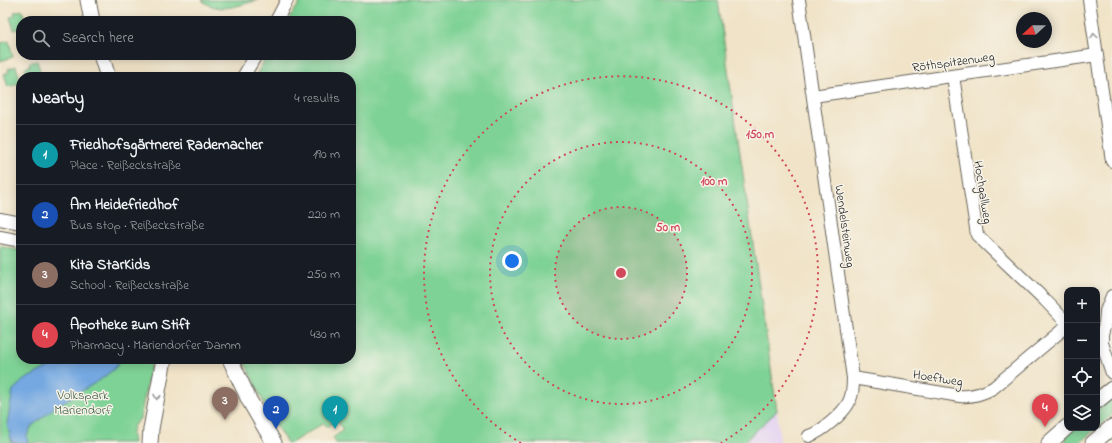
<!DOCTYPE html>
<meta charset="utf-8">
<style>
:root{--surface:#171b24;--page:#20242c;--text:#f1f3f6;--muted:#9ea1a6;--line:#363941;--accent:#8c9099}
body{margin:0;font-family:"Indie Flower",sans-serif;background:var(--page);color:var(--text)}
.controls{position:absolute;right:12px;bottom:12px;display:grid;overflow:hidden;border-radius:8px;box-shadow:0 2px 10px #0003}
.controls button{width:36px;height:36px;display:grid;place-items:center;padding:0;border:0;border-bottom:1px solid var(--line);background:var(--surface);color:var(--text);font:20px sans-serif}
.compass{position:absolute;left:1016px;top:12px;width:36px;height:36px;border-radius:50%;background:var(--surface);box-shadow:0 2px 10px #0003;rotate:249deg}
.you{position:absolute;left:512px;top:261px;width:14px;height:14px;margin:-10px;border:3px solid #fff;border-radius:50%;background:#1a73e8;box-shadow:0 0 0 6px #1a73e833}
.badge{display:grid;place-items:center;width:26px;height:26px;border-radius:50%;background:var(--accent);color:#fff;font-size:13px;font-weight:700}
.pin{position:absolute;translate:-50% -33px;filter:drop-shadow(0 1px 2px #0008)}
.pin::after{content:'';position:absolute;top:21px;width:14px;height:12px;background:inherit;clip-path:polygon(0 0,100% 0,50% 100%)}
.list{margin:0;padding:0;list-style:none}
h2{display:flex;justify-content:space-between;align-items:center;height:52px;margin:0;padding:0 16px;font-size:17px}
h2 small{font-size:13px;font-weight:400;color:var(--muted)}
.list li{display:grid;grid-template-columns:26px 1fr auto;gap:12px;align-items:center;box-sizing:border-box;height:60px;padding:0 16px;border-top:1px solid var(--line)}
.list b{display:block;font-size:15px;white-space:nowrap}
.list p{margin:0;font-size:13px;white-space:nowrap;color:var(--muted)}
.list em{font-size:13px;font-style:normal;color:var(--muted)}
.icon{flex:none;width:22px;height:22px;fill:none;stroke:currentColor;stroke-width:2;stroke-linecap:round;stroke-linejoin:round}
.map{position:relative;flex:none;width:1112px;height:443px;overflow:hidden}
.search{position:absolute;background:var(--surface);box-shadow:0 2px 10px #0003;left:16px;top:16px;width:340px;height:44px;display:flex;align-items:center;gap:10px;box-sizing:border-box;padding:0 14px;border-radius:16px;color:var(--muted);font-size:15px}
.panel{position:absolute;background:var(--surface);box-shadow:0 2px 10px #0003;left:16px;top:72px;width:340px;height:292px;border-radius:16px}
.map>svg:first-child{display:block}
.built{fill:#e4d3f2}
.green{fill:#7ed295;stroke:#4d7758}
.water{fill:#75a8e1;stroke:#48627e}
.lines{fill:none;stroke-linecap:round;stroke-linejoin:round}
.minor-casing{stroke:#666258;stroke-width:14}
.major-casing{stroke:#666258;stroke-width:17}
.minor{stroke:#fff;stroke-width:12}
.major{stroke:#fff;stroke-width:15}
.oneway{stroke:#999}
.ring{fill:none;stroke:#d1495b;stroke-width:2;stroke-dasharray:2 4}
.labels{text-anchor:middle;stroke-width:3;stroke-linejoin:round;paint-order:stroke}
.street-label{font-size:13px;fill:#1c1c1c;stroke:#f7f3e8}
.park-label{font-size:13px;fill:#3e5c46;stroke:#f7f3e8}
.centre{fill:#d1495b;stroke:#f7f3e8;stroke-width:2}
.ring-label{font-size:12px;text-anchor:middle;font-weight:bold;fill:#d1495b;stroke:#f7f3e8;stroke-width:3;stroke-linejoin:round;paint-order:stroke}
</style>
<div class="map">
<svg width="1112" height="443" viewBox="0 0 1112 443">
<rect width="100%" height="100%" fill="#f7f3e8"/>
<filter id="ink" filterUnits="userSpaceOnUse"><feTurbulence type="fractalNoise" baseFrequency=".025" numOctaves="2"/><feDisplacementMap in="SourceGraphic" scale="8" xChannelSelector="R" yChannelSelector="G"/><feConvolveMatrix kernelMatrix="1 2 1 2 8 2 1 2 1" color-interpolation-filters="sRGB"/></filter>
<filter id="wash" filterUnits="userSpaceOnUse"><feTurbulence type="fractalNoise" baseFrequency=".012" numOctaves="4" result="noise"/><feDisplacementMap in="SourceGraphic" scale="16" xChannelSelector="R" yChannelSelector="G"/><feGaussianBlur stdDeviation="0.9" result="paint"/><feColorMatrix in="noise" values="0 0 0 0 0 0 0 0 0 0 0 0 0 0 0 0 0 1.4 0 .05"/><feComposite in="paint" operator="in"/></filter>
<g filter="url(#wash)">
<rect width="100%" height="100%" fill="#f0e3c7"/>
<polygon class="built" points="777,411 780,443 743,443"/>
<g class="green">
<path d="M202,0H258C240,5 218,15 202,0Z"/>
<polygon points="302,0 718,0 777,411 743,443 336,443 333,438 343,430 337,420 327,427 324,423 291,443 287,443 271,418 243,359 351,359 351,77 255,77 268,55 351,55 351,21 287,21"/>
<polygon points="22,10 26,21 21,21 21,28 14,30 10,17 15,15 14,12"/>
<polygon points="9,41 13,57 0,61 1,43"/>
<polygon points="37,61 42,77 28,77 25,68 30,66 29,63"/>
<polygon points="16,66 21,83 8,87 4,74 9,72 8,69"/>
<path d="M0,246L21,251V359H152L140,419C131,426 131,432 133,443H0Z"/>
<polygon points="1110,399 1112,401 1112,415 1097,428 1097,410"/>
<polygon points="1075,428 1097,428 1079,443 1068,443 1065,439 1065,437"/>
</g>
<polygon class="water" points="63,359 122,359 114,369 100,380 55,407 31,427 27,436 28,443 12,443 7,424 13,390 24,380"/>
</g>
<g filter="url(#ink)">
<g class="lines">
<defs>
<g id="minor">
<path d="M799,0L853,378C853,386 853,394 849,402C843,414 821,432 809,436"/>
<polyline points="1089,0 1112,161"/>
<polyline points="276,21 287,0"/>
<polyline points="953,76 977,235 1045,300 1067,323"/>
<polyline points="243,77 256,55"/>
<polyline points="813,96 1097,55"/>
<polyline points="0,219 21,223"/>
<polyline points="0,237 21,241"/>
<polyline points="1112,296 1106,311 1105,323 1102,335 1102,343 1112,373"/>
<path d="M853,378L960,396C972,397 982,394 993,388L1067,326"/>
</g>
<g id="major">
<polyline points="88,0 92,21"/>
<polyline points="101,55 108,77"/>
<polyline points="230,359 249,400 274,443"/>
<polyline points="1097,401 1112,389"/>
<polyline points="150,443 151,429 164,359"/>
<polyline points="1049,443 1067,427"/>
<polyline points="1093,443 1112,427"/>
</g>
</defs>
<use href="#minor" class="minor-casing"/>
<use href="#major" class="major-casing"/>
<use href="#minor" class="minor"/>
<use href="#major" class="major"/>
</g>
<defs><path id="oneway-chevron" d="M-2-3.5L2.5 0L-2 3.5" fill="none" stroke-width="1.6" stroke-linecap="round" stroke-linejoin="round"/></defs>
<g class="oneway">
<use href="#oneway-chevron" transform="translate(1094 36) rotate(-98)"/>
<use href="#oneway-chevron" transform="translate(157 397) rotate(100)"/>
</g>
</g>
<circle cx="621" cy="273" r="66" fill="#d1495b" fill-opacity=".12"/>
<g class="ring">
<circle cx="621" cy="273" r="66"/>
<circle cx="621" cy="273" r="131"/>
<path d="M521 443A197 197 0 1 1 721 443"/>
</g>
<g class="labels">
<g class="street-label">
<text transform="translate(953 61) rotate(-8)" y="5">Röthspitzenweg</text>
<text transform="translate(984 192) rotate(81)" y="5">Hochgallweg</text>
<text transform="translate(846 226) rotate(82)" y="5">Wendelsteinweg</text>
<text transform="translate(938 377) rotate(9)" y="5">Hoeftweg</text>
</g>
<g class="park-label">
<text x="83" y="399">Volkspark<tspan x="83" dy="15">Mariendorf</tspan></text>
</g>
</g>
<circle cx="621" cy="273" r="6" class="centre"/>
<g class="ring-label">
<text x="760" y="138">150 m</text>
<text x="714" y="185">100 m</text>
<text x="668" y="231">50 m</text>
</g>
</svg>
<div class="controls">
<button>+</button>
<button>−</button>
<button><svg class="icon" aria-label="locate" viewBox="0 0 24 24"><circle cx="12" cy="12" r="6"/><path d="M12 2v4M12 18v4M2 12h4M18 12h4"/></svg></button>
<button><svg class="icon" aria-label="layers" viewBox="0 0 24 24"><path d="M12 4l9 5-9 5-9-5zM3 14l9 5 9-5"/></svg></button>
</div>
<svg class="compass" viewBox="-18 -18 36 36"><path d="M0-13l5 13h-10z" fill="#e53935"/><path d="M0 13l5-13h-10z" fill="#9ea1a6"/></svg>
<div class="you"></div>
<div class="pin badge" style="left:335px;top:429px;background:#0f9aa8">1</div>
<div class="pin badge" style="left:276px;top:429px;background:#1a4fb4">2</div>
<div class="pin badge" style="left:225px;top:420px;background:#8d6e63">3</div>
<div class="pin badge" style="left:1045px;top:427px;background:#e0444e">4</div>
<div class="search"><svg class="icon" aria-label="search" viewBox="0 0 24 24"><circle cx="10" cy="10" r="6"/><path d="M15 15l6 6"/></svg>Search here</div>
<section class="panel">
<h2>Nearby<small>4 results</small></h2>
<ul class="list">
<li><span class="badge" style="background:#0f9aa8">1</span><div><b>Friedhofsgärtnerei Rademacher</b><p>Place · Reißeckstraße</p></div><em>190 m</em></li>
<li><span class="badge" style="background:#1a4fb4">2</span><div><b>Am Heidefriedhof</b><p>Bus stop · Reißeckstraße</p></div><em>220 m</em></li>
<li><span class="badge" style="background:#8d6e63">3</span><div><b>Kita StarKids</b><p>School · Reißeckstraße</p></div><em>250 m</em></li>
<li><span class="badge" style="background:#e0444e">4</span><div><b>Apotheke zum Stift</b><p>Pharmacy · Mariendorfer Damm</p></div><em>430 m</em></li>
</ul>
</section>
</div>
